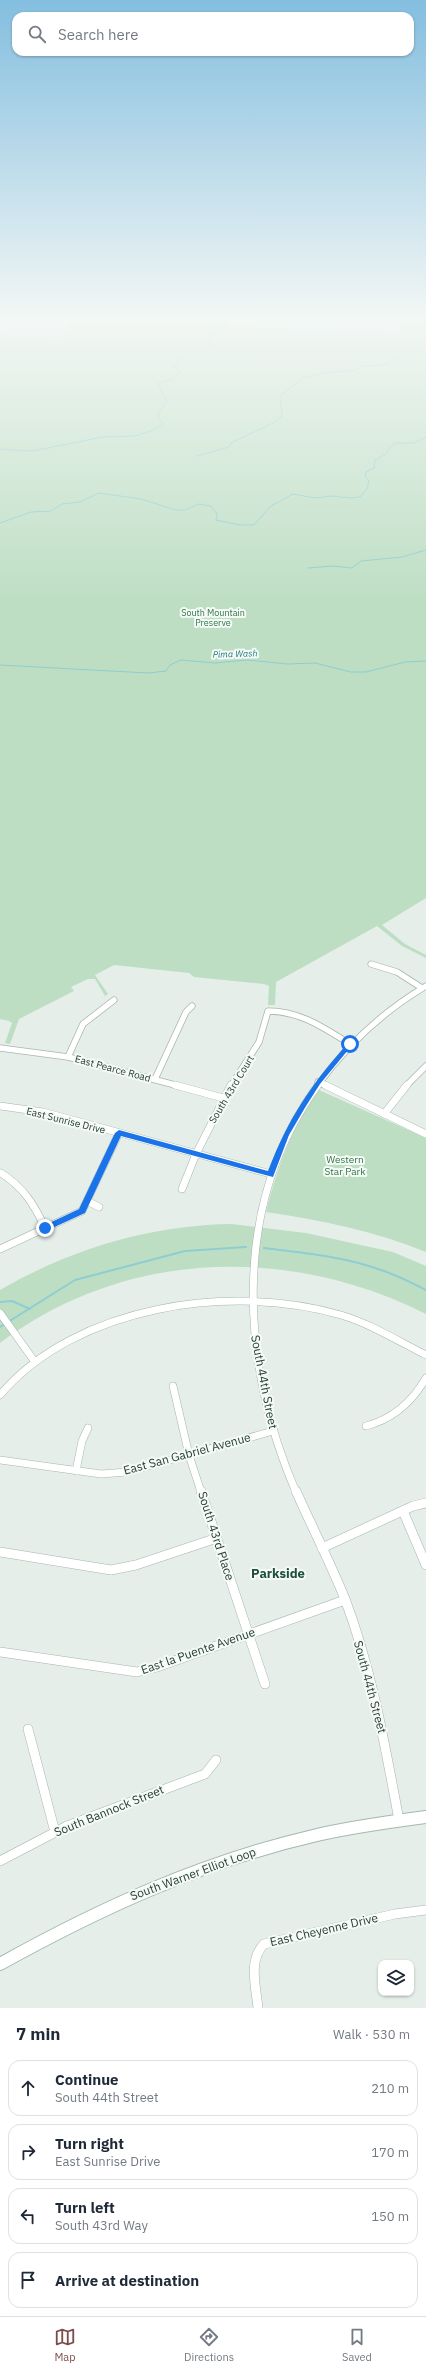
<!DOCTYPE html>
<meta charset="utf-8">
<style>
:root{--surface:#fff;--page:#f6f6f7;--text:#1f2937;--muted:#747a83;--line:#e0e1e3;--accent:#7d4c4a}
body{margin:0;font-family:"IBM Plex Sans",sans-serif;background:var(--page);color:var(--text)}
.controls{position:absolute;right:12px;bottom:12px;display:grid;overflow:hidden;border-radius:8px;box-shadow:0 1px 3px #0004}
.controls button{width:36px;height:36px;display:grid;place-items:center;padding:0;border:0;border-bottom:1px solid var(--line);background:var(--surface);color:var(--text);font:20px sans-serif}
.stop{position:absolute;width:12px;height:12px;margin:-9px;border:3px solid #1a73e8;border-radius:50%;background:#fff}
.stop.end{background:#1a73e8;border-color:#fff;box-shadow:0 1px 4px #0008}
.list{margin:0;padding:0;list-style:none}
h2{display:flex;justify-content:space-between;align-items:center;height:52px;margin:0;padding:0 16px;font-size:17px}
h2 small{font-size:13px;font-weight:400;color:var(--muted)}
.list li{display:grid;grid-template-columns:26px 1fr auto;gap:12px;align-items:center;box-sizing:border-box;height:56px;margin:0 8px 8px;padding:0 8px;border:1px solid var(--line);border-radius:12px}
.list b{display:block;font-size:15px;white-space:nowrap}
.list p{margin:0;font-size:13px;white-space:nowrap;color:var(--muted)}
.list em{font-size:13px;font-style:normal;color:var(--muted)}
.icon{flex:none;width:22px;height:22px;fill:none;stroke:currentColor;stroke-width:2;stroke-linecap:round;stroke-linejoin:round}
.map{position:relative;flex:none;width:426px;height:2008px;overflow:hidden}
.search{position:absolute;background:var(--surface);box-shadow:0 1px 3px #0004;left:12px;right:12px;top:12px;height:44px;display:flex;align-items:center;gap:10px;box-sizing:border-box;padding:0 14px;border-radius:12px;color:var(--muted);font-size:15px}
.sheet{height:308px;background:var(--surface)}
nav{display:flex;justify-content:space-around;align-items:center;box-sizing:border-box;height:56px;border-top:1px solid var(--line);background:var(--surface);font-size:11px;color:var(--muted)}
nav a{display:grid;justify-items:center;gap:2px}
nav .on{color:var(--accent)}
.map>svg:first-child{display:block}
.green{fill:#bedec4}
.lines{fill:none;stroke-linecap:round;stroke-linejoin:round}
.stream-far1{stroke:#8ecdd1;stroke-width:1}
.stream{stroke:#8ecdd1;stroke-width:2}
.street-far3-casing{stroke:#a7b6af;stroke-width:4.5}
.street-far2-casing{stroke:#a7b6af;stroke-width:7}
.street-far1-casing{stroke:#a7b6af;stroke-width:8}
.street-casing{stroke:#a7b6af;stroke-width:10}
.secondary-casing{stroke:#a3b9af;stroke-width:14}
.street-far3{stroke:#fff;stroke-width:3.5}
.street-far2{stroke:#fff;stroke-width:5.5}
.street-far1{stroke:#fff;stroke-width:7}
.street{stroke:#fff;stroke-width:9}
.secondary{stroke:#fff;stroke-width:12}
.route{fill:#1a73e8}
.labels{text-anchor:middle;stroke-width:4;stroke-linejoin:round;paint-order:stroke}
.far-park-label{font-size:9px;fill:#2f7643;stroke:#f5faf7}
.far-water-label{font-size:9px;font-style:italic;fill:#1e747b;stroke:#f5faf7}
.street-label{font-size:10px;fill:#243f35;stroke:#f5faf7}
.park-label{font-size:10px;fill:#2f7643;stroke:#f5faf7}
.near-street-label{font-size:12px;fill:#243f35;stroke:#f5faf7}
.near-neighbourhood-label{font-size:13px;font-weight:bold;fill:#205140;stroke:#f5faf7}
</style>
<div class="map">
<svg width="426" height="2008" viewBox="0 0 426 2008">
<rect width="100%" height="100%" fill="#e5eee9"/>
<g class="green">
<polygon points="73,319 217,325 225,324 224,319 229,323 229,326 400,333 399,319 426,319 426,898 382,925 405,944 426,955 426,958 402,946 377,926 276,982 275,1005 268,1005 269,986 264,984 194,977 189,973 114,965 95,975 108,994 105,996 95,979 88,979 71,987 74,991 19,1019 10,1044 5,1043 12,1023 9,1021 0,1019 0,335 61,338"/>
<path d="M319,1090L426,1138V1252C374,1231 322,1220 266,1212C277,1170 292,1124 319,1090Z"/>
<path d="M232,1224L306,1233L393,1252L426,1266V1314C289,1245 125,1249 0,1343V1290C71,1249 150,1225 232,1224Z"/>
</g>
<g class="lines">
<g class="stream-far1">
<polyline points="0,449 32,451 103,437 135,436 153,430 164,424 158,418 160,410 167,402 158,383 173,379 180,372 174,367 186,354 207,349 209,337 222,330 228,319"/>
<polyline points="197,456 229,447 231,443 277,421 282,415 280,396 303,378 323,373 356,370 363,366 384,365 405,355 405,351 426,348"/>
<polyline points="0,523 31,512 51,511 62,504 80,502 99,493 141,499 176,510 185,510 199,504 211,506 217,514 216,520 240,525 254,525 271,506 293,494 315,498 331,496 351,498 360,497 367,489 369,481 365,476 366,472 374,468 375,460 386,454 390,447 396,443 414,443 426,437"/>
<polyline points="308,568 333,566 352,568 361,561 402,557 426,550"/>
<polyline points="0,665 148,673 166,671 170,665 181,660 215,663 247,660 288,664 315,663 351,672 366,672 405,662 426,661"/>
</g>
<g class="stream">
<path d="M264,1248C302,1253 342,1256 378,1269C395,1274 410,1282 426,1290"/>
<polyline points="0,1302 12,1301 30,1309"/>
<polyline points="8,1322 75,1280 185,1251 246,1247"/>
<polyline points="0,1327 5,1324"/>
</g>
<defs>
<g id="street-far3">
<polyline points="179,319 186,319"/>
<polyline points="372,322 373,319"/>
<polyline points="0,324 28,326"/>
<polyline points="259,326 261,319"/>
</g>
<g id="street-far2">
<polyline points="371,964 397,972 422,988"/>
<polyline points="0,1048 68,1057 179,1086"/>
<polyline points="68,1057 83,1024 114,1000"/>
<polyline points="155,1079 186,1012 192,1006"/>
<polyline points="318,1082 327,1086"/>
<path d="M231,1086L259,1042L268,1011C300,1011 324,1028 350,1044"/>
<path d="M317,1086C347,1045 382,1012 426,986"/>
<polyline points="406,1086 426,1066"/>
</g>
<g id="street-far1">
<polyline points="175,1085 223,1098"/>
<polyline points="325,1085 426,1134"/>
<polyline points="0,1106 43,1112 271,1174"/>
<polyline points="384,1114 407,1085"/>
<path d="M1,1173C23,1187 34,1204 45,1228"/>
<polyline points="182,1189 196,1154 231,1085"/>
<polyline points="87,1201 99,1207"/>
<polyline points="0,1249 82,1211 119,1133"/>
<polyline points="0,1313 35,1362"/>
<polyline points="173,1386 189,1455 201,1492"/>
<path d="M0,1395C76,1305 233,1283 341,1315C371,1324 398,1341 426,1355"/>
<path d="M366,1426C393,1419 412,1402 426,1378"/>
<polyline points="0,1460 101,1474 127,1472 273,1431"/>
<polyline points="76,1471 82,1441 88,1428"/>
<path d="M296,1492C240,1362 231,1204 318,1085"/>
</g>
<g id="street">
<polyline points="201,1491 265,1684"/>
<path d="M296,1491C312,1527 330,1562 345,1599C372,1670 385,1746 399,1820"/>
<polyline points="403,1511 426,1565"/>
<polyline points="322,1548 413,1506 426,1503"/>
<polyline points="0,1552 111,1570 136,1565 217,1538"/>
<polyline points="0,1652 137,1672 157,1667 345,1600"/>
<polyline points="28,1729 55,1832"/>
<polyline points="0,1861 67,1826 205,1774 216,1760"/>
<path d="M258,2008C256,1987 248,1960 264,1944L395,1914L426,1910"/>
</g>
<path id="secondary" d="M0,1964C99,1909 201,1862 313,1836C350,1827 388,1822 426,1817"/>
</defs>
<use href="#street-far3" class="street-far3-casing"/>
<use href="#street-far2" class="street-far2-casing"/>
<use href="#street-far1" class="street-far1-casing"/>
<use href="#street" class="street-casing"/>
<use href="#secondary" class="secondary-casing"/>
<use href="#street-far3" class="street-far3"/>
<use href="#street-far2" class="street-far2"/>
<use href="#street-far1" class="street-far1"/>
<use href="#street" class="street"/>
<use href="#secondary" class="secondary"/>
</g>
<linearGradient id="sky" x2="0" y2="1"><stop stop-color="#84bedf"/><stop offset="0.53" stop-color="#f3f7f5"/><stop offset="1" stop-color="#f3f7f5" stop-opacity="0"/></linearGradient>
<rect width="426" height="600" fill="url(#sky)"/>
<path class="route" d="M348,1043L353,1044L320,1084L306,1106L289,1135L273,1177L121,1136L85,1213L48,1230H43V1226L79,1209L115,1133L119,1130L268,1171C289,1117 310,1086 348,1043Z"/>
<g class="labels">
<g class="far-park-label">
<text x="213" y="616">South Mountain<tspan x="213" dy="10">Preserve</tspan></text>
</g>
<g class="far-water-label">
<text transform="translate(235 654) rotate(-2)" y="3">Pima Wash</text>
</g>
<g class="street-label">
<text transform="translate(113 1068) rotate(15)" y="4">East Pearce Road</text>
<text transform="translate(231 1089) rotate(-59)" y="4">South 43rd Court</text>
<text transform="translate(66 1120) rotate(14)" y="4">East Sunrise Drive</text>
</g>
<g class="park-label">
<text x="345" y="1163">Western<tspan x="345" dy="12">Star Park</tspan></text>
</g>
<g class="near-street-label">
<text transform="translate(264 1382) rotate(79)" y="4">South 44th Street</text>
<text transform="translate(187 1454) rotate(-15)" y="4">East San Gabriel Avenue</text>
<text transform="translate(216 1536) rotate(72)" y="4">South 43rd Place</text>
<text transform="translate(198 1651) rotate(-19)" y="4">East la Puente Avenue</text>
<text transform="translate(370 1687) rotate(75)" y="4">South 44th Street</text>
<text transform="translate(109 1811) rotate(-22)" y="4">South Bannock Street</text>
<text transform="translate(193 1874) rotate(-20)" y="4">South Warner Elliot Loop</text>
<text transform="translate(324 1930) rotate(-13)" y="4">East Cheyenne Drive</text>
</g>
<g class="near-neighbourhood-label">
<text x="278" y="1578">Parkside</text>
</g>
</g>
</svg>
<div class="controls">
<button><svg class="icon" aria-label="layers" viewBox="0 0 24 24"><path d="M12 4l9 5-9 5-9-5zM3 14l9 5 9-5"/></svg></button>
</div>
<div class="stop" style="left:350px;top:1044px"></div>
<div class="stop end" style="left:45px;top:1228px"></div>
<div class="search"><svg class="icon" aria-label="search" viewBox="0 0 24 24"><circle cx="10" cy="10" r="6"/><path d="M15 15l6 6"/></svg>Search here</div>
</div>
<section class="sheet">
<h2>7 min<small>Walk · 530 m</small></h2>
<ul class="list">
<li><svg class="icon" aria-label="ahead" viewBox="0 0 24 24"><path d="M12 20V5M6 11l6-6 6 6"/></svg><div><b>Continue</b><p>South 44th Street</p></div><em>210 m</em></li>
<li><svg class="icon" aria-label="right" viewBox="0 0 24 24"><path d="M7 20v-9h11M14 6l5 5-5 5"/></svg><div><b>Turn right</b><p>East Sunrise Drive</p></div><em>170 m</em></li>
<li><svg class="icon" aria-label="left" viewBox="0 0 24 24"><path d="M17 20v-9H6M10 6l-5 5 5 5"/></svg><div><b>Turn left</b><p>South 43rd Way</p></div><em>150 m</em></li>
<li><svg class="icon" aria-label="arrive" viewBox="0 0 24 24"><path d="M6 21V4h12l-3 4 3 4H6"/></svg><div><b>Arrive at destination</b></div></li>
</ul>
</section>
<nav>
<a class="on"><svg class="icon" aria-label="map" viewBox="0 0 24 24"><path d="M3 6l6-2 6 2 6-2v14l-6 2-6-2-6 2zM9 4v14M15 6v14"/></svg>Map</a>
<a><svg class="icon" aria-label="directions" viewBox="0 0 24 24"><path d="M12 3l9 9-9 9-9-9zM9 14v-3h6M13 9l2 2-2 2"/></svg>Directions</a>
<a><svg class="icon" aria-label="saved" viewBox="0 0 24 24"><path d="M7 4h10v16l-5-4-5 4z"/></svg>Saved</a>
</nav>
